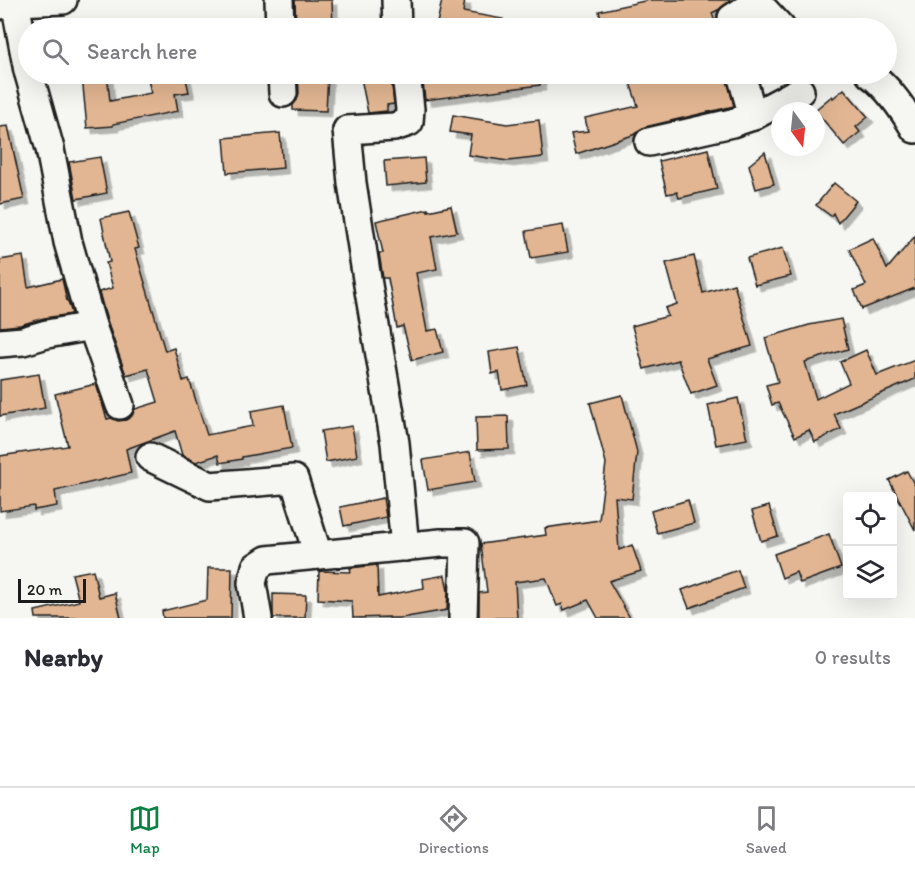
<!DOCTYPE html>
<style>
:root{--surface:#fff;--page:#f2f2f3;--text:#2b2b33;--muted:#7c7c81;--line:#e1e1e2;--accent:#0b8043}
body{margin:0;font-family:Itim,sans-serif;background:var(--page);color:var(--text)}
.controls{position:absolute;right:18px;bottom:18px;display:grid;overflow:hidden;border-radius:6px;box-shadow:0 6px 24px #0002}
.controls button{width:54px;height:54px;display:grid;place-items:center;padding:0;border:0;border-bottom:2px solid var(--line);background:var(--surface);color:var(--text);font:30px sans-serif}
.compass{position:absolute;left:771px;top:102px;width:54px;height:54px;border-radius:50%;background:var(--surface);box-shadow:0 6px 24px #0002;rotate:165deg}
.scale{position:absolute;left:18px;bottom:15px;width:68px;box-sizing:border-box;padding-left:6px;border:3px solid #1c1c1c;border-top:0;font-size:16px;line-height:21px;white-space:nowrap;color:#1c1c1c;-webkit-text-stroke:4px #f6f6f2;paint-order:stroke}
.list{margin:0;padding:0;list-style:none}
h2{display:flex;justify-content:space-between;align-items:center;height:78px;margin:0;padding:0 24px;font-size:26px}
h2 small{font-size:20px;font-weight:400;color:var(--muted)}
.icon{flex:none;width:33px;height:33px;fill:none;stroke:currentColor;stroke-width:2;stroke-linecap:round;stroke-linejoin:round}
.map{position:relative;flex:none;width:915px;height:618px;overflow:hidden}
.search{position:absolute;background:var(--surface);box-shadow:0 6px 24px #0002;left:18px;right:18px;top:18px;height:66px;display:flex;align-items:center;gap:15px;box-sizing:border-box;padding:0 21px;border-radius:33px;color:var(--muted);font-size:22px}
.sheet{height:168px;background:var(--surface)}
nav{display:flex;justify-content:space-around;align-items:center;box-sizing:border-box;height:84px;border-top:2px solid var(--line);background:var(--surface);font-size:16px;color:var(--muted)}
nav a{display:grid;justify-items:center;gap:3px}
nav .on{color:var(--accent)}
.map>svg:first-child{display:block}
.building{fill:#e2b692;stroke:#1c1c1c;stroke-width:1.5;filter:url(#shadow)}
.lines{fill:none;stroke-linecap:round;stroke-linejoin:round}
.street-casing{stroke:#1c1c1c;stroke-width:32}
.street{stroke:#f6f6f2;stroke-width:27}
</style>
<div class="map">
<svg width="915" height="618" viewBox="0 0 915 618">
<defs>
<filter id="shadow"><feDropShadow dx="5.5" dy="5.5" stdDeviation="0" flood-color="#0004"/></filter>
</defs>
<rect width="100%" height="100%" fill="#f6f6f2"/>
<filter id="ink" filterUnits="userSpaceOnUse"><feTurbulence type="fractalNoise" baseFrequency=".0167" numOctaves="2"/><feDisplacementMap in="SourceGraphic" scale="12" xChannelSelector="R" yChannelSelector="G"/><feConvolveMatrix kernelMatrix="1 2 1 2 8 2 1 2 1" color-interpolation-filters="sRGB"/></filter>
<g filter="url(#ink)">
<g class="building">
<polygon points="295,0 332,0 333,28 296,28"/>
<polygon points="442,0 465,0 463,12 503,19 502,28 436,28"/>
<polygon points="649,0 731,0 720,9 712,13 717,28 603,28 599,11"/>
<polygon points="107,74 110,101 151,93 147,74 185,74 189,92 175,94 178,111 113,124 113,126 87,128 82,76"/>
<polygon points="298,74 328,74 326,111 293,110 293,105 297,100 299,93"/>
<polygon points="386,74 391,74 394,104 387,105 387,111 368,113 361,78"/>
<polygon points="422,74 437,74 438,78 469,74 540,74 540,85 425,100"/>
<polygon points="627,74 726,74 734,106 645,127 639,130 636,134 576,154 571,133 588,131 585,118 638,106"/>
<polygon points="844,89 868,117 856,127 860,132 844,145 815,110 832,96 833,98"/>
<polygon points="453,115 507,124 539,120 543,157 508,161 468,155 471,135 450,132"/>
<polygon points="8,126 24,199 0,204 0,127"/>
<polygon points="280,133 283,168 227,173 224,138"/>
<polygon points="708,149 717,189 679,198 677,192 667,194 659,161"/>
<polygon points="765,152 774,184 756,189 749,165"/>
<polygon points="100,157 107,193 76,199 69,162"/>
<polygon points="424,158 426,182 386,186 384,161"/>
<polygon points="834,183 856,201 838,223 833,213 831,216 816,205"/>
<polygon points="451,206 457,232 431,237 437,269 416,273 427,331 437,329 443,352 412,360 403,326 397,328 388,278 383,278 379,253 383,253 376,221 428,209 428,211"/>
<polygon points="129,212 139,248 135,249 165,351 174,348 183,381 189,379 207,435 253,426 251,411 284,405 292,448 242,457 242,459 220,463 218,455 196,462 182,455 175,431 126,449 131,473 55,491 57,506 34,510 34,506 0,511 0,456 68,446 55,394 96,384 107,419 111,418 118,421 126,420 132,416 135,409 158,402 148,369 126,375 107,321 99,292 113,288 106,263 110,262 101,218"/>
<polygon points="563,225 568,252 531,258 526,231"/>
<polygon points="915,236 915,288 862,309 854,290 866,285 849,249 873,238 887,269"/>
<polygon points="783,248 791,276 755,285 747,258"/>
<polygon points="23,256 28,287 62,279 67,301 68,301 72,314 44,318 20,325 0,327 0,260"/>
<polygon points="694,256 703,293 734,284 752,346 707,359 717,385 691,394 678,360 644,369 632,326 668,316 665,308 677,304 666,263"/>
<polygon points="841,319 848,349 805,362 816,399 849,383 840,362 866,350 877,375 915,360 915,379 834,414 841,429 815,442 809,430 795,437 778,403 772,405 766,385 778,382 765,338 809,325"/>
<polygon points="519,347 527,385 502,390 499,372 492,374 489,352"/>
<polygon points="39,374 45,408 0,416 0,380"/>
<polygon points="622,395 637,452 632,499 615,497 619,550 632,545 641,571 609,581 630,618 598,618 588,600 564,610 562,604 557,606 546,578 515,582 517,618 479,618 479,593 487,592 481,544 546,535 545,528 599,520 606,463 590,403"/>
<polygon points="738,398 747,439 716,445 708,405"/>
<polygon points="508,416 509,449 477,450 476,417"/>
<polygon points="352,426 357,456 326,462 321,431"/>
<polygon points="470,452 475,482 428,490 423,460"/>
<polygon points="907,471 915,486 915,530 889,480"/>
<polygon points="383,498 386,517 344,526 340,507"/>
<polygon points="688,500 694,523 657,533 651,511"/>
<polygon points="769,506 778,536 761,541 752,511"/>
<polygon points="829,534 841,568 800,583 796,572 782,578 774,554"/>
<polygon points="377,565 378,597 424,588 423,579 445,575 448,591 447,610 401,618 389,618 389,617 353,618 352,601 318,599 319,571 351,572 350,568"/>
<polygon points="208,568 232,568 231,618 163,618 162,611 207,600"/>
<polygon points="93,570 99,597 115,593 121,618 36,618 35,611 79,601 72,574"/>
<polygon points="738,570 744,588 689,608 682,590"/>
<polygon points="273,594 306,595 305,618 273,618"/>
</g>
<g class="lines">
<defs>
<g id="street">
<polyline points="279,0 280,28"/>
<polyline points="396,0 397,28"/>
<polyline points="755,0 781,28"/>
<polyline points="15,2 28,71"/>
<polyline points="0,5 15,2 63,0"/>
<polyline points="733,28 732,18 757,2"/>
<polyline points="29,74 50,149 68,242 92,326 120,405"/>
<polyline points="282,74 283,93"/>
<polyline points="741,74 753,116"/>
<path d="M870,74C889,88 903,109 915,129"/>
<polyline points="649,142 732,123 753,116 800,91"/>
<polyline points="0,343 23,341 47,334 92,326"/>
<polyline points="150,457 210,486 294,479 318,555"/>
<polyline points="405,547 395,443 367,279 352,183 347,130 394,127 409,122 410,109 406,74"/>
<polyline points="258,618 252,583 256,567 267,560 441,543 465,543 463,618"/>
</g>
</defs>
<use href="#street" class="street-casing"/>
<use href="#street" class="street"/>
</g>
</g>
</svg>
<div class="controls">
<button><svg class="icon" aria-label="locate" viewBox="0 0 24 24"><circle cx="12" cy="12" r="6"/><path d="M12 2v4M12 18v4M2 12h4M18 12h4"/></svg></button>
<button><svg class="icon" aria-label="layers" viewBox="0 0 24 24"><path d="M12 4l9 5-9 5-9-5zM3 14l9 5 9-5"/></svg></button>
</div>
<svg class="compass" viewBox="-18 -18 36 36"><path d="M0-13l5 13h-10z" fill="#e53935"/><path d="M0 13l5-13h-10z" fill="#7c7c81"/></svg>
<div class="scale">20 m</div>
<div class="search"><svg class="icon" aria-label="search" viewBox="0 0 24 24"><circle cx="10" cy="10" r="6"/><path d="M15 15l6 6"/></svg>Search here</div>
</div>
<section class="sheet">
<h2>Nearby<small>0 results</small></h2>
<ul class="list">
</ul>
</section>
<nav>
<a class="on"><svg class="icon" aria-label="map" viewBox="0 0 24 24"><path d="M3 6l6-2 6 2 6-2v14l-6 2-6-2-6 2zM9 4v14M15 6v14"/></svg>Map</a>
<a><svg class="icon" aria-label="directions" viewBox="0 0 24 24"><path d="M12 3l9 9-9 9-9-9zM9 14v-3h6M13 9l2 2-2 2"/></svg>Directions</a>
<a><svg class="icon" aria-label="saved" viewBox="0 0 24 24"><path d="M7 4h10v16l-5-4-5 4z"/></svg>Saved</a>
</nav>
